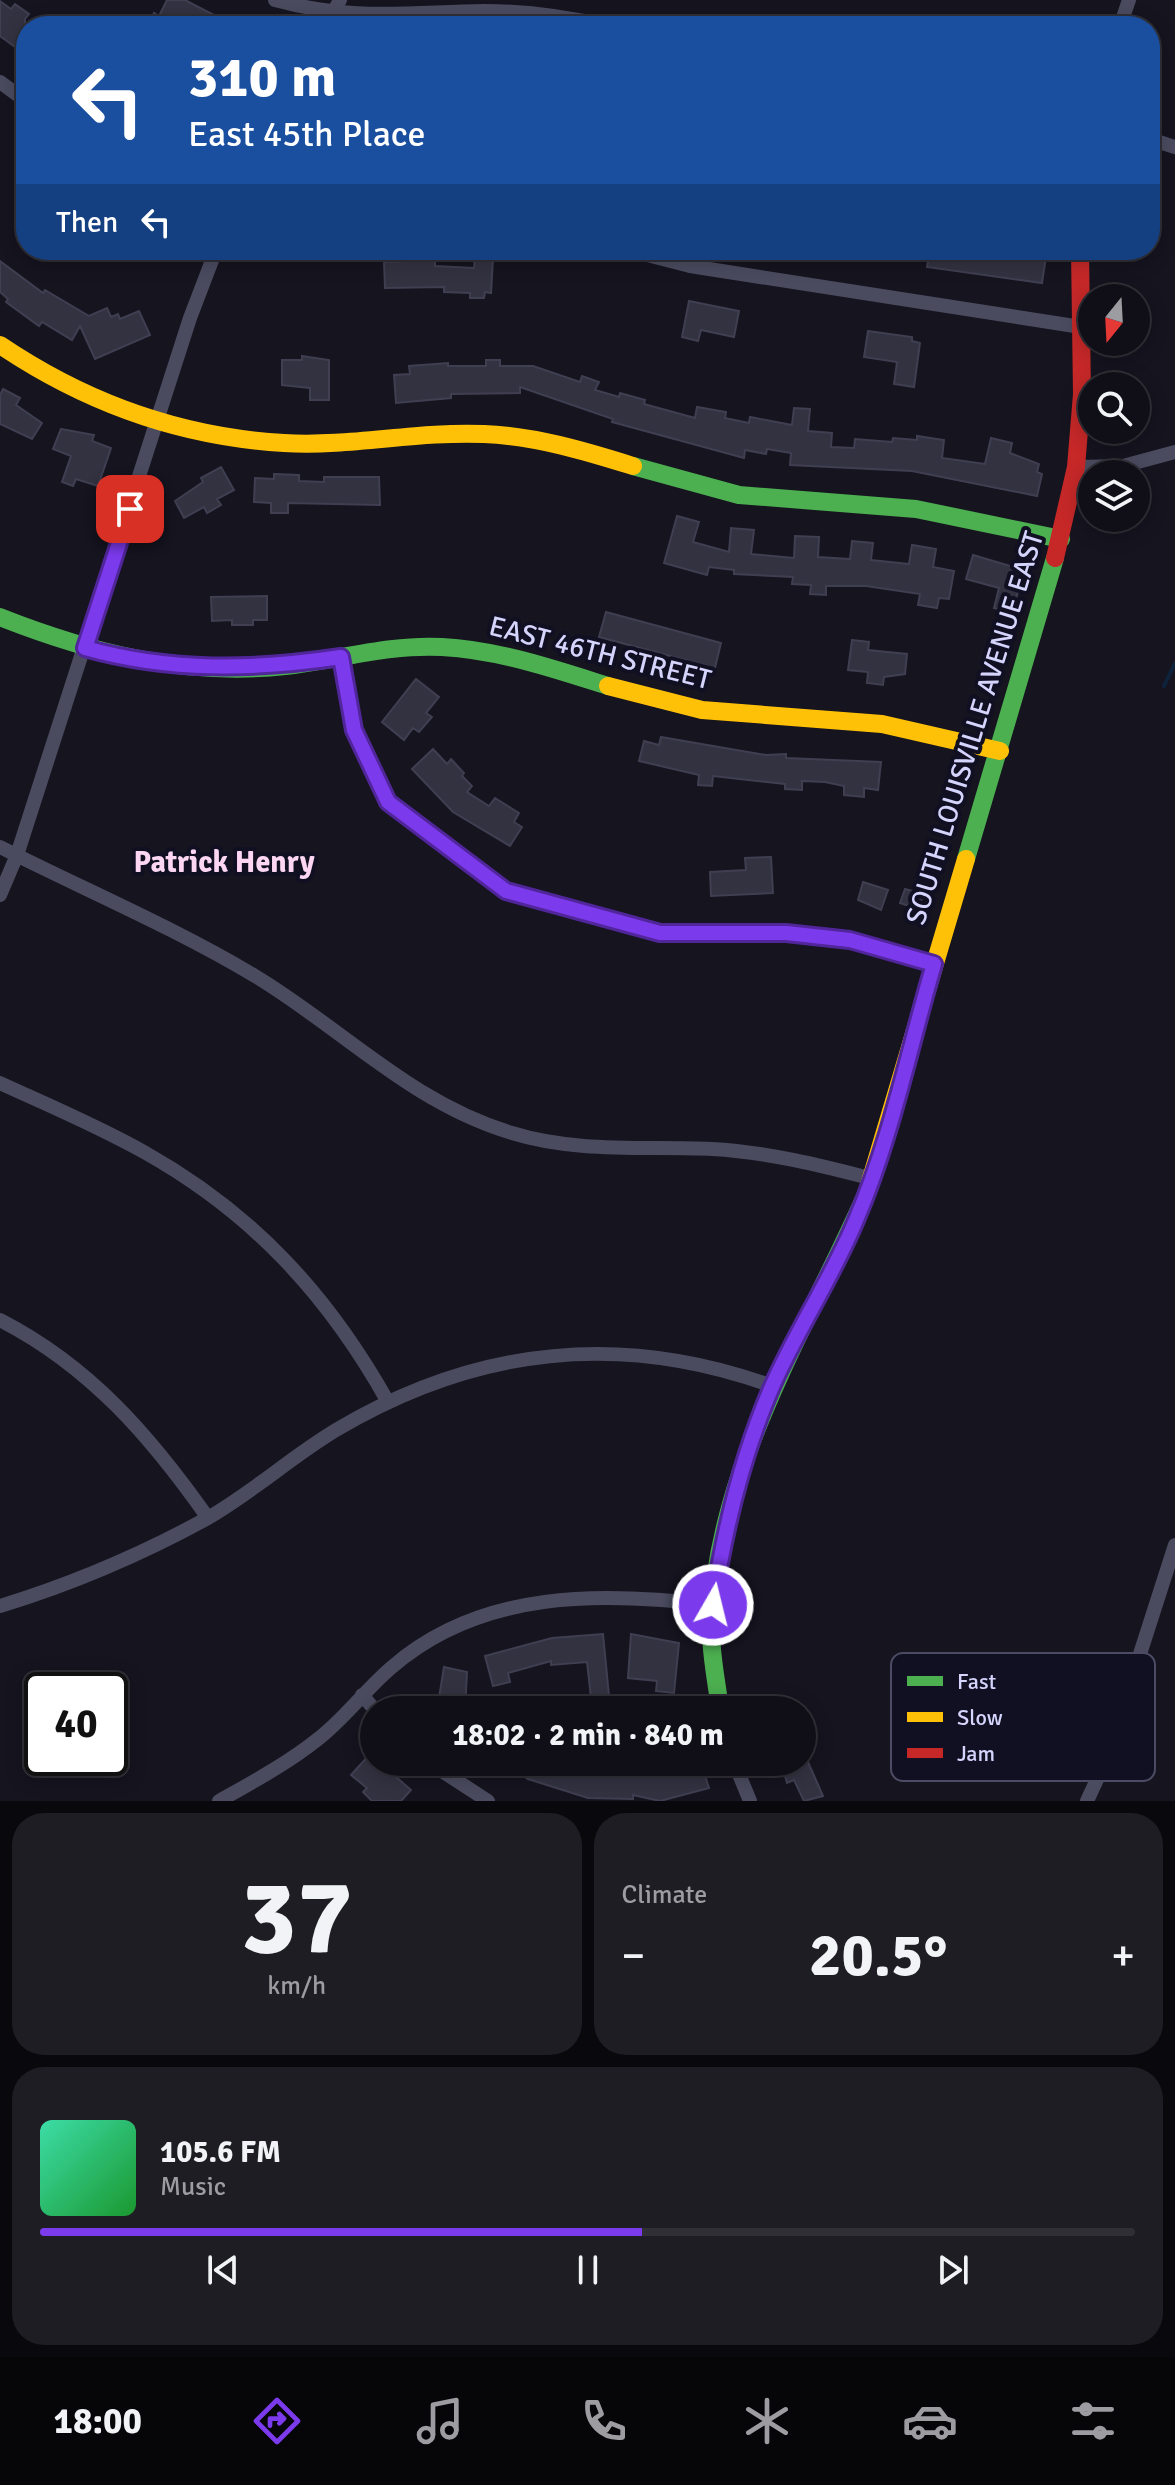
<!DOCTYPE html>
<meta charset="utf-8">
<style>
body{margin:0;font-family:Signika,sans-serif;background:#1e1d24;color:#f1f3f6;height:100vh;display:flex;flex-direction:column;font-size:30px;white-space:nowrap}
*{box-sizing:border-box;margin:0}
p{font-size:26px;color:#9c9ca1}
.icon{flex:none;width:44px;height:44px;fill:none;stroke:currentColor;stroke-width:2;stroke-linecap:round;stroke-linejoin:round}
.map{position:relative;height:1801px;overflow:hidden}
.details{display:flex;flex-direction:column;gap:12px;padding:12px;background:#09080d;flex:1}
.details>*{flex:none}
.hud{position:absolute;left:16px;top:16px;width:1144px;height:244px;border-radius:32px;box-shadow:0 4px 20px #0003,0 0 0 2px #302f36;background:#1a4fa0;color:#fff;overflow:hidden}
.needle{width:52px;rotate:198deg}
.controls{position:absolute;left:1078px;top:284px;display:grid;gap:16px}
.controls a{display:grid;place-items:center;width:72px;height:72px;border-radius:50%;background:#100f17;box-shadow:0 4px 20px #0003,0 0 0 2px #302f36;font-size:40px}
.speed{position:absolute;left:24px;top:1672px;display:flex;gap:16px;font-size:40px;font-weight:700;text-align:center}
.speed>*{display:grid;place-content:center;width:104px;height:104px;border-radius:50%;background:#100f17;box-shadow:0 4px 20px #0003,0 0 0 2px #302f36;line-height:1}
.speed .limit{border:4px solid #111;border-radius:12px;background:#fff;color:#111}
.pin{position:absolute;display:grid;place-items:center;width:68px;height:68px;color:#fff;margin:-34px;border-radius:16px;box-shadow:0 4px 12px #0006}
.me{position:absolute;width:88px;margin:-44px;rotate:8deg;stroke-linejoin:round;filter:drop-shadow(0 0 6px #0008)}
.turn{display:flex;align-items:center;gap:28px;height:168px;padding:0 40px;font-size:36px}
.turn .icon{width:104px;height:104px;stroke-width:2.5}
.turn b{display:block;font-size:56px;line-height:68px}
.then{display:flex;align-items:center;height:76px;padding:0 40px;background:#0003;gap:16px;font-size:30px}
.big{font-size:60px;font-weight:700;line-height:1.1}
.details .card{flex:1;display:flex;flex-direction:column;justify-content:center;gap:12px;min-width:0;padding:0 28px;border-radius:32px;background:#1e1d24}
.details .dial{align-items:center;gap:0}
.dial b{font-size:104px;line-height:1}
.song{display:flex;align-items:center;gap:24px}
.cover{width:96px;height:96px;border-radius:12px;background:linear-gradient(135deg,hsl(160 70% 55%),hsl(130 70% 35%))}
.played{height:8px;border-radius:4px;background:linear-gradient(90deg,#7c3aed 55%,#302f36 55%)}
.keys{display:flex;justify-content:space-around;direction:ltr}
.heat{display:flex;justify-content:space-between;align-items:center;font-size:44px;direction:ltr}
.details .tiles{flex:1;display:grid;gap:12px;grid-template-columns:1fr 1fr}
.card:last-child{grid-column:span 2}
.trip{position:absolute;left:360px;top:1696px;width:456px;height:80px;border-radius:40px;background:#100f17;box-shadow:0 4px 20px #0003,0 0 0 2px #302f36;font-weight:700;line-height:80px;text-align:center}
.tab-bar{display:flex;height:128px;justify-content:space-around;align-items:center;background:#060609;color:#9c9ca1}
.tab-bar .icon{width:56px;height:56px}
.tab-bar .current{color:#7c3aed}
.tab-bar b{font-size:36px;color:#f1f3f6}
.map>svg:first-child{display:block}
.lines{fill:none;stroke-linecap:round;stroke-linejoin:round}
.stream{stroke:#0e233b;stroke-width:4}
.building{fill:#333241;stroke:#403f52;stroke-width:2}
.street{stroke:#4a4b5f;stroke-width:14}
.fast{stroke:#4caf50;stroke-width:18}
.slow{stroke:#ffc107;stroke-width:18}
.jam{stroke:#c62828;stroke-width:18}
.route-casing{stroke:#51269a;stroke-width:20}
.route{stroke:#7c3aed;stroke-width:14}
.labels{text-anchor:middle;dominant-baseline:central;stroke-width:8;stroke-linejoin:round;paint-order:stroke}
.street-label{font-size:28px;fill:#d4d4fc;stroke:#111023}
.neighbourhood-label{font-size:30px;font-weight:bold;fill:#fcd6f3;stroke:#111023}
.key{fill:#111023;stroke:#4c4b64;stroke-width:2}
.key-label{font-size:22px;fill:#d4d4fc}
</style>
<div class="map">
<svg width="1175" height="1801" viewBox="0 0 1175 1801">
<rect width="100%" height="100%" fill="#15141f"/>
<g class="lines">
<!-- stream -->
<path class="stream" d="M1164,686L1175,663"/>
</g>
<!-- building -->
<path class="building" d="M167,0H185L235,26H148L154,13L159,16Z
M0,1L11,9L15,4L29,14L25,19L26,55L0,36Z
M930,250H982L1029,257L1030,250H1047L1042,283L927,267Z
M475,257L493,258L491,293L485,292L484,298H470V293L444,292V287L385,288L384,262L435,260V266L474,268Z
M0,261L43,293L45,290L89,316L107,308L111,317L118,314L120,319L139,311L150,335L95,359L80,326L72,340L42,322L39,326L6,302L8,299L0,292Z
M689,301L739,311L734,337L701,330L698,341L682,337Z
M868,331L912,337V341L920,343L914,387L894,384L897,362L864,357Z
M302,356L329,360V400H310V388L282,385V360H302Z
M486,360H500V366H533L580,382L582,376L599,382L595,390L619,397L620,393L645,400L644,404L695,418L697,407L726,412L725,418L749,423L750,417L792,425L794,408L810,409L808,431L832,433L831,447L854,448L855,439L892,442L893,438L917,440V436L944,440L942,458L985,464L991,438L1012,443L1010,453L1039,464L1037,472L1042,474L1037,496L912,471L790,465L791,453L767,449L766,454L745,450L744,458L612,422L613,419L520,387V393L451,394V398L396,403L394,375L410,374L409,366L448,363V366H486Z
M3,389L20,398L16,405L42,423L32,439L0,424V395Z
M61,429L94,435L92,441L111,448L98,486L76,479L73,486L62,482L71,456L53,449Z
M221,467L234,490L217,499L221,505L207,513L204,507L184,518L175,501L203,482L201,478Z
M274,474L299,475V481L324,482V477H379L380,505L288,503V513H271V503L254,502L255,478L274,479Z
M677,516L699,522L693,542L729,552L731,528L754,530L751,554L794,558L795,536L819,537L818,557L850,559L852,541L873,543L871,560L909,564L912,545L936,549L933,567L954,571L949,599L939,598L937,608L918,605L920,594L866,586H826V595L810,594L811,585L792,584L793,577L734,574V570L709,567L707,575L664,563Z
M973,555L1024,570L1012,613L994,608L999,588L966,579Z
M267,596V620H253V625H232V620L212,621L211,597Z
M606,612L721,643L715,668L599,637Z
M852,640L869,642L868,650L907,654L905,674L884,677L883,685L867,683L868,672L848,670Z
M416,679L439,697L426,713L432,717L419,732L413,728L404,740L382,722Z
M661,737L766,755L786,754V758L881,762L878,790L864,788V797L844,795V786L825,782L802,781V790L785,789V784L713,776L712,786L698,785L699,775L639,761L644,741L659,745Z
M433,749L447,764L451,759L464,773L462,776L472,786L467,792L489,806L495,798L519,813L514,822L522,827L510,846L453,812L412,769Z
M771,857L773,893L711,896L710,872L746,870L745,858Z
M863,882L888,890L881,910L858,900Z
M905,889L923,894L919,909L900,903Z
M603,1634L610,1706L592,1707L587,1662L551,1665V1661L508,1673L510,1682L493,1686L485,1656L552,1638Z
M631,1634L679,1643L674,1693L656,1691L657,1681L628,1678Z
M444,1667L467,1672L465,1710H437Z
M370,1754L374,1762H379L411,1790L401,1801H372L363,1792L367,1788L351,1775Z
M503,1762H565L564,1765L612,1768V1762H641V1774L667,1766L669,1772L701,1763L709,1788L660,1801L633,1795V1799L588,1798L528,1779Z
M781,1762H808L823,1796L804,1801L794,1780L787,1783Z"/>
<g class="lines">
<!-- street -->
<path class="street" d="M275,0C351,21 408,12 484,11C525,11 568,17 607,26
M326,26L340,0
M1120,26L1129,0
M0,82L26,101
M1150,139L1175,147
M628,250L690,266L1081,327
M1076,467L1123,466L1175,452
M341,657L354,730L388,802L506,891L660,933H786L850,940L934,964
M0,847C85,890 173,927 255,976C343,1029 411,1103 512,1133C576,1153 646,1146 712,1149C766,1152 820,1165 873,1179
M0,895L17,855L190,318L216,250
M0,1083C48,1105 98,1126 144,1152C253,1213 328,1295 388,1402
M0,1320C90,1366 151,1437 208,1518
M0,1606C72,1584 140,1555 206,1519C252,1493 291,1457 336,1430C476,1347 620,1331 772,1386
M362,1695L375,1710
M428,1762L488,1801
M734,1762L750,1801
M219,1801C253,1782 288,1763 318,1739C345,1718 366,1689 392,1667C482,1589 603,1592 713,1605
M1087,1801L1106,1760L1175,1545"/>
<!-- fast -->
<path class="fast" d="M633,466L739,495L916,509L1061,539
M0,617C91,653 186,677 285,666C338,660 389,644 442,647C499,650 554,669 608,686
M966,859L1055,558
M720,1710C717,1682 710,1653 711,1625C717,1466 805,1333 867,1192"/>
<!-- slow -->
<path class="slow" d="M0,345C86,403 180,437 284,443C351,447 417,431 484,434C535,436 585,451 633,466
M608,686L702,710L882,724L1000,751
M867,1192L966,859"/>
<!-- jam -->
<path class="jam" d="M1055,558L1076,467L1082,394L1080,250"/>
</g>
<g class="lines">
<defs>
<path id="route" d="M130,509L85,648C171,672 253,670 341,657L354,730L388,802L506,891L660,933H786L850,940L934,964C909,1049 891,1139 856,1220C832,1278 796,1331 771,1389C741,1459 724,1530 713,1605"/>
</defs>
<!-- route casing -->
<use href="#route" class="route-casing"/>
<!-- route -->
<use href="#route" class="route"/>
</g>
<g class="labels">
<!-- street labels -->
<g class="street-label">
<text transform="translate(600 653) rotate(14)">EAST 46TH STREET</text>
<text transform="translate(975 728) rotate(-73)">SOUTH LOUISVILLE AVENUE EAST</text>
</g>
<!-- neighbourhood labels -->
<g class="neighbourhood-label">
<text x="224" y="862">Patrick Henry</text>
</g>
</g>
<!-- legend -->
<rect x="891" y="1653" width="264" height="128" rx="12" class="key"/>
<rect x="907" y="1676" width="36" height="10" fill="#4caf50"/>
<rect x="907" y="1712" width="36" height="10" fill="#ffc107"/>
<rect x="907" y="1748" width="36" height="10" fill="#c62828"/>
<g class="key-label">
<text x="957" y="1689">Fast</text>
<text x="957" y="1725">Slow</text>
<text x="957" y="1761">Jam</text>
</g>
</svg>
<div class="controls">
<a><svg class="needle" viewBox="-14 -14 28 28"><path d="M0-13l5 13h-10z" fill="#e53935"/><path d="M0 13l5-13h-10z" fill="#9c9ca1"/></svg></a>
<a><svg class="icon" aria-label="search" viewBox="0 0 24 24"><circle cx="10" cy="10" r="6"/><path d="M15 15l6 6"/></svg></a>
<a><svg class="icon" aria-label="layers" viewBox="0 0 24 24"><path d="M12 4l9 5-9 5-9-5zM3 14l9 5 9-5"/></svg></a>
</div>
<div class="speed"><div class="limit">40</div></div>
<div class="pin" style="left:130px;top:509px;background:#d93025"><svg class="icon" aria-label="arrive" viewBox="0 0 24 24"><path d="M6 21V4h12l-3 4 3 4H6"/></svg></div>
<svg class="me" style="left:713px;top:1605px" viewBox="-20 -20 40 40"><circle r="17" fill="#7c3aed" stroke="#fff" stroke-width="3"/><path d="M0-11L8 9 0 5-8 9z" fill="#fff"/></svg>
<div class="trip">18:02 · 2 min · 840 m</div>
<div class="hud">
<div class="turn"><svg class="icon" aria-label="left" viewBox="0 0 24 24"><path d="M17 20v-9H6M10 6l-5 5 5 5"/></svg><div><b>310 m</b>East 45th Place</div></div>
<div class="then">Then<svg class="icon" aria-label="left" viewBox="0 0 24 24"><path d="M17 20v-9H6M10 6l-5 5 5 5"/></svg></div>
</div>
</div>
<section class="details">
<div class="tiles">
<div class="card dial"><b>37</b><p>km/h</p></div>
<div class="card"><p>Climate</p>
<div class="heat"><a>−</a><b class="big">20.5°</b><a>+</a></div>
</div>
<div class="card">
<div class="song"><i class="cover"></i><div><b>105.6 FM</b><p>Music</p></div></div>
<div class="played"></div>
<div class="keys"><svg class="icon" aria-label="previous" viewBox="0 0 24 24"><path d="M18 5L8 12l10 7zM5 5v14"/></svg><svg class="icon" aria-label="pause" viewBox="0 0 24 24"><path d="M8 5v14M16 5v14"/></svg><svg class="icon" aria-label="next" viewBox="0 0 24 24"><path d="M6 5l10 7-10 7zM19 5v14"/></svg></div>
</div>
</div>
</section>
<nav class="tab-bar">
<b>18:00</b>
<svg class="icon current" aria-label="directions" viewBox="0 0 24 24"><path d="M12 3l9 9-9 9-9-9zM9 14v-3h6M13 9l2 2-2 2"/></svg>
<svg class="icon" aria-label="music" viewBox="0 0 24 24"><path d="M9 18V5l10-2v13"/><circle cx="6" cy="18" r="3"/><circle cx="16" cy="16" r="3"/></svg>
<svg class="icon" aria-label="phone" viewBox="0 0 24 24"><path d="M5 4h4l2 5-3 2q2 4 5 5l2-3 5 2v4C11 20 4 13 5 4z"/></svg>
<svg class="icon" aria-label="climate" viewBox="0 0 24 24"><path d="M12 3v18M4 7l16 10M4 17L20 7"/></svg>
<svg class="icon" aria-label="car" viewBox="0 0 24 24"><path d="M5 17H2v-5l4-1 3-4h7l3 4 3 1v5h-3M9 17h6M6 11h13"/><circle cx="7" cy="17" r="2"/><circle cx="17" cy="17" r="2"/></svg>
<svg class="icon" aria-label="filters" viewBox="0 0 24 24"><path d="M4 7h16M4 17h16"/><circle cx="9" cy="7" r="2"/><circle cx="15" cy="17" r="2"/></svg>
</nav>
